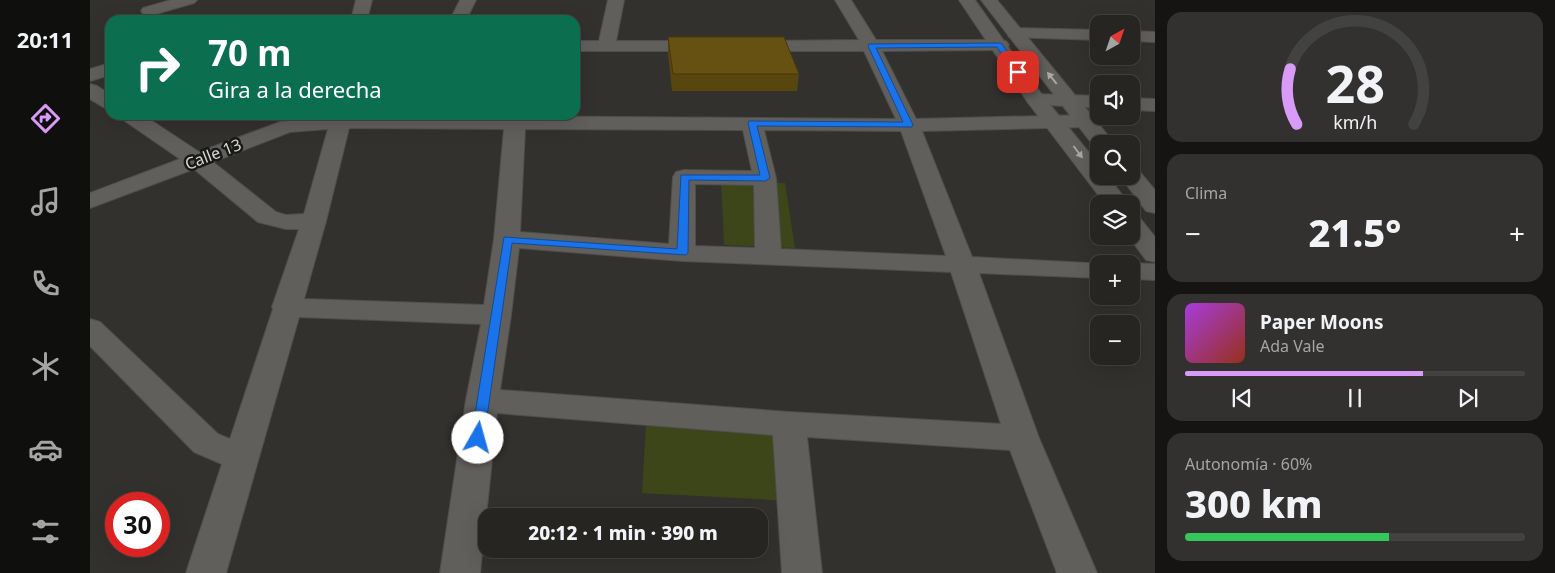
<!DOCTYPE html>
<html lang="es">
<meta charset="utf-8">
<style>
body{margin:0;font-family:"Noto Sans",sans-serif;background:#32312f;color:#f1f3f6;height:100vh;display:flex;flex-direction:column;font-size:19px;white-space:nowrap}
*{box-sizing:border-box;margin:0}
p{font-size:16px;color:#a4a5a5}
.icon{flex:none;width:28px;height:28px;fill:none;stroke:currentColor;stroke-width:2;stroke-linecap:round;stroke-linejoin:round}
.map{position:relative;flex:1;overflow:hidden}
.details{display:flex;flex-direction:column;gap:12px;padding:12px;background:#151413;width:400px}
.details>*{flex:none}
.guide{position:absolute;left:15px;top:15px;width:475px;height:105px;border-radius:15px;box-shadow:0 5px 20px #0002,0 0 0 1px #424240;background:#0b6e4f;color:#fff;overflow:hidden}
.needle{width:32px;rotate:40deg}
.buttons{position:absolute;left:1000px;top:15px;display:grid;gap:10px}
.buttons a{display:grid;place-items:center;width:50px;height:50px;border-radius:10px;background:#262522;box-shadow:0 5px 20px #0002,0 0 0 1px #424240;font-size:25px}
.speed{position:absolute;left:15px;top:492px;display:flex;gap:10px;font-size:25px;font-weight:700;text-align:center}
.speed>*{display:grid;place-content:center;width:65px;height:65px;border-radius:50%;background:#262522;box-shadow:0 5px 20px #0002,0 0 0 1px #424240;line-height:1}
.speed .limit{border:8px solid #d22;background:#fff;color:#111}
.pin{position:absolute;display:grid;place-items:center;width:42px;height:42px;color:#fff;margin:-21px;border-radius:10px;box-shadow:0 2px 8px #0006}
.me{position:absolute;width:55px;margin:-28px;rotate:7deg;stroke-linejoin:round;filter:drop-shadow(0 0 4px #0008)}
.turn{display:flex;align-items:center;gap:18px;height:105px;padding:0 20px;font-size:22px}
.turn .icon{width:65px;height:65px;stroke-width:2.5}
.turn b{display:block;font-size:35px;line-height:42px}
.big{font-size:38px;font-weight:800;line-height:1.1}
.details .widget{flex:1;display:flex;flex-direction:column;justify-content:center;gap:8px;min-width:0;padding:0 18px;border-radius:15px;background:#32312f}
.details .dial{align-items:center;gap:0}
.dial svg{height:130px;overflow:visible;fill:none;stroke:#424240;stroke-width:7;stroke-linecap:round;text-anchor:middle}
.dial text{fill:#f1f3f6;stroke:none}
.song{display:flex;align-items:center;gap:15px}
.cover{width:60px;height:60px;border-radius:8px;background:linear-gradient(135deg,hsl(280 70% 55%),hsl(10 70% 35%))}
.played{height:5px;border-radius:2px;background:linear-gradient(90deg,#d99af8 70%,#424240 70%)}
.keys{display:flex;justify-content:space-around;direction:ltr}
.heat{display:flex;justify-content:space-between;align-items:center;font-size:28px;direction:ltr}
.charge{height:8px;border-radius:4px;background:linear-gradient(90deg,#34c759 60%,#424240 0)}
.trip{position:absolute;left:388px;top:508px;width:290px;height:50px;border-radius:15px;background:#262522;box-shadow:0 5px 20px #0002,0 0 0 1px #424240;font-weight:800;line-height:50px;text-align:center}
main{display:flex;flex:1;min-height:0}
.tabs{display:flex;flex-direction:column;width:90px;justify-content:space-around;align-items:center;background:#0f0f0e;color:#a4a5a5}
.tabs .icon{width:35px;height:35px}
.tabs .active{color:#d99af8}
.tabs b{font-size:22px;color:#f1f3f6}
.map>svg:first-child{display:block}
.green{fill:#3c4618}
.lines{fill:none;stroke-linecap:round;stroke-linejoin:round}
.minor-casing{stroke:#4f4e4c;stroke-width:2}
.tertiary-casing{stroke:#4f4e4c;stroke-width:2}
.minor{fill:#605f5c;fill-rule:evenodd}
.tertiary{fill:#605f5c;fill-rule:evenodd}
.wall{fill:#58460f}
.building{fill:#665112;stroke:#47390d}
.oneway{fill:#a8a8a5}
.route{fill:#1a73e8;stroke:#114b97}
.labels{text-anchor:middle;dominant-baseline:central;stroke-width:5;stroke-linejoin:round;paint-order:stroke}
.street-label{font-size:16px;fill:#d8d8d6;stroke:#191918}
</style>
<main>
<nav class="tabs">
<b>20:11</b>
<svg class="icon active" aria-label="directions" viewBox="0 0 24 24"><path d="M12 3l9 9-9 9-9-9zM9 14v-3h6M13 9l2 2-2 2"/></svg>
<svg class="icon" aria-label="music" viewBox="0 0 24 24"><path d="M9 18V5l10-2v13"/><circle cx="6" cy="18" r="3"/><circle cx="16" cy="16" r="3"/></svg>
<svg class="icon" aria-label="phone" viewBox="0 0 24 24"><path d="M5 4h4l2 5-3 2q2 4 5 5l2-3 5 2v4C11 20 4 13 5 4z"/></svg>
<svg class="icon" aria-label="climate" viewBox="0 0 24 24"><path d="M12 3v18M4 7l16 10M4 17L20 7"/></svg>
<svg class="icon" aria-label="car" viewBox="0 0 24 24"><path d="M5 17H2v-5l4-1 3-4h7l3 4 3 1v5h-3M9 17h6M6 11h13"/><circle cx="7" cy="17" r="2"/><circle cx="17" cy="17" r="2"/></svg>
<svg class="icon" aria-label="filters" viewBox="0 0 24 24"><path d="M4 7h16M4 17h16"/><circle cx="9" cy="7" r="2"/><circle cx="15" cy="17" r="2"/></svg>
</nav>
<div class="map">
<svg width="1065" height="573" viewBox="0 0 1065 573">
<rect width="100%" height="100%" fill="#32312e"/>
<!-- green -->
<path class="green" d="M631,180L695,183L705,248L634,245Z
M556,425L712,433L721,502L552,493Z"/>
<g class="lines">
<defs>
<path id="minor" d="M81,0H107L104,3L59,16L53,14L51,11L53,8Z
M266,0H282L277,20H261Z
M370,0H386L376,20H360Z
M518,0H534L526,41H616L622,42L625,46L622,50L616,51H485V41H509Z
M745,0H761L786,40H910L916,41L919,45L916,49L910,50L792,51L826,119L996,115L1003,117L1006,121L1003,125L996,127L832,131L882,257L1016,264H1009V278L889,273L949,438L1007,573H967L920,450L717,437L732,573H692L683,435L407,413L390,573H350L376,400L391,324L209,317L136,573H96L132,464L104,452L0,346V319L10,322L128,434L140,439L183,309L182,307L209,229H196L168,222L104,169L0,208V193L90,159L32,119L29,115H53L109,152L190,122L239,117V115L806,119L774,51H659L653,50L650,46L653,42L659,41L769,40ZM259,128L414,129L404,239L394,305L214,299L236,221ZM238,129L214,214L196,215L186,212L123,162L200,132ZM435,129L653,130L662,171L594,170L586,172L583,177L579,244L430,232ZM674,130L811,131L856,256L691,249L686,178ZM605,184L664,185L665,248L605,246ZM429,248L592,261L861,272L911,424L699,412L410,390L421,315Z
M925,28L1009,30V40L919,37L917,33L919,29Z
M1041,31L1065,32V42L1041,41Z
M20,63V75L0,81V69Z
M0,84L7,86L20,94V109L13,107L0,99Z
M946,94L1009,96V108L939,104L936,100L939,96Z
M1041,98L1065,99V111L1041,110Z
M1041,263L1065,264V280L1041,279V264H1038Z"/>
<path id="tertiary" d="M869,0H885L953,96L1009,165V176H1018L1039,204H1015L939,104Z
M891,0H907L1025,144H1009V149H1006Z
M1041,169L1049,171L1065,190V213L1056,211L1030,176H1041Z
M1041,216L1050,218L1065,237V262L1056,260L1038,236H1041Z"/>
</defs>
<!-- minor casing -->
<use href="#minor" class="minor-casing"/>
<!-- tertiary casing -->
<use href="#tertiary" class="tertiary-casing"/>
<!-- minor -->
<use href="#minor" class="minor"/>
<!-- tertiary -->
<use href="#tertiary" class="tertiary"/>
</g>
<!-- wall -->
<path class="wall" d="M578,37L709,74L707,91H582L578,53Z"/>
<!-- building -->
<path class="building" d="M578,37H694L709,74H583Z"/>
<!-- one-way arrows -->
<defs><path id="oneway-solid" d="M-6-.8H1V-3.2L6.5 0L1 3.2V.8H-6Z" transform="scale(1.25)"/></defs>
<g class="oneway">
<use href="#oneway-solid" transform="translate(962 78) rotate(-129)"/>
<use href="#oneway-solid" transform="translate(988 152) rotate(53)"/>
</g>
<!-- route -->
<path class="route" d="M910,43L912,44L931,72L930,74H925L907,47L786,48L823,125L822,127L667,126L680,178L675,181L599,180L598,253L596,255L422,243L394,438L392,442L388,444L383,442L381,438L414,237L587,249L591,175H670L658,123L659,121L813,122L778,46L779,44Z"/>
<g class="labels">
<!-- street labels -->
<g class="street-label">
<text transform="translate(123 154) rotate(-21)">Calle 13</text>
</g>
</g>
</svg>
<div class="buttons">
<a><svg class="needle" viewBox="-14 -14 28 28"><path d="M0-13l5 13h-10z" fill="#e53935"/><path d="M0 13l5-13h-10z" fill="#a4a5a5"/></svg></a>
<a><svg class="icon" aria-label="sound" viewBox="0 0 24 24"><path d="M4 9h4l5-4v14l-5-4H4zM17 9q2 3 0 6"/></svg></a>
<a><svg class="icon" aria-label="search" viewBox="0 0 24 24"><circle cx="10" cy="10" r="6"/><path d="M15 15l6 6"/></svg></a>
<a><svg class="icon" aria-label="layers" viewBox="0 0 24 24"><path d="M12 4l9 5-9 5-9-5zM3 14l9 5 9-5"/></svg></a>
<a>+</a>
<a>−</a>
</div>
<div class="speed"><div class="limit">30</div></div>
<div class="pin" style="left:928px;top:72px;background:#d93025"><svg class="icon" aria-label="arrive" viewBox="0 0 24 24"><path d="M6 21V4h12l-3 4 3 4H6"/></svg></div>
<svg class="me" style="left:388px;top:438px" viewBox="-20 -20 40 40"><circle r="19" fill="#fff"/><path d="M0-13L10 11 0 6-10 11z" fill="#1a73e8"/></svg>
<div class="trip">20:12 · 1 min · 390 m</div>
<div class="guide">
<div class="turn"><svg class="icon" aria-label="right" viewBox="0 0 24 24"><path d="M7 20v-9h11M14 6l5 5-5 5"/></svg><div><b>70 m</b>Gira a la derecha</div></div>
</div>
</div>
<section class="details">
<div class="widget dial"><svg viewBox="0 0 100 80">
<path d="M14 69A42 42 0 1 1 86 69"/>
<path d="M14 69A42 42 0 0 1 10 35" stroke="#d99af8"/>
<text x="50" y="56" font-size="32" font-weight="700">28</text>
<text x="50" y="72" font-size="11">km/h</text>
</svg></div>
<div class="widget"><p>Clima</p>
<div class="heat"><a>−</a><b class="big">21.5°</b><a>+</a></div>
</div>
<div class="widget">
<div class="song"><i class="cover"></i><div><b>Paper Moons</b><p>Ada Vale</p></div></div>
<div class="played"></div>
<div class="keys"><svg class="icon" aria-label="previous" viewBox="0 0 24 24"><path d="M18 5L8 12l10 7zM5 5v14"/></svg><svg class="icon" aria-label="pause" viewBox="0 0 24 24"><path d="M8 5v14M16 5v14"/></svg><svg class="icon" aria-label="next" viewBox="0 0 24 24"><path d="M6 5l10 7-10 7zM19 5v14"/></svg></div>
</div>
<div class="widget"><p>Autonomía · 60%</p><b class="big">300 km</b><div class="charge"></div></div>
</section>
</main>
